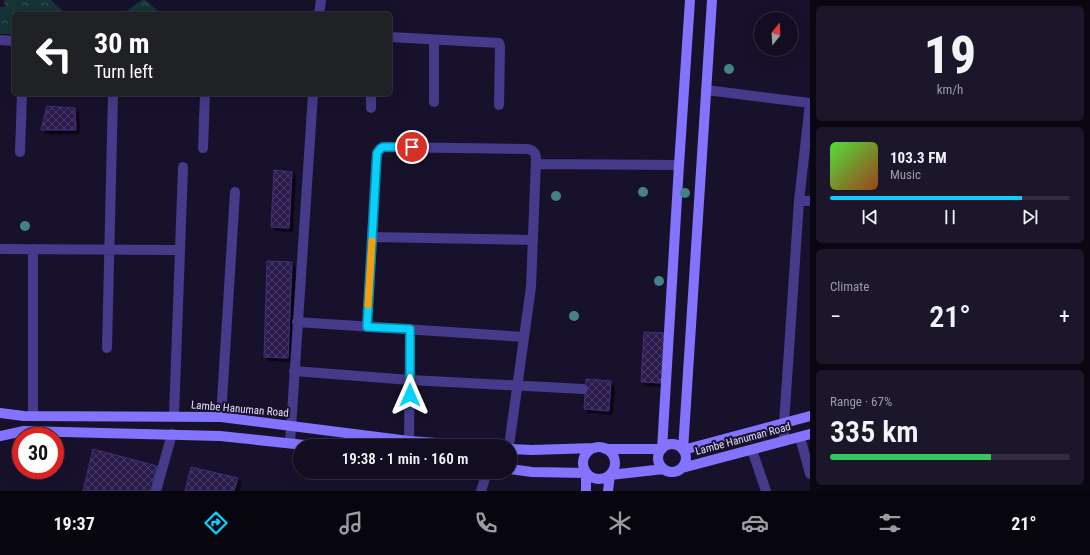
<!DOCTYPE html>
<meta charset="utf-8">
<style>
body{margin:0;font-family:"Roboto Condensed",sans-serif;background:#1b162a;color:#f1f3f6;height:100vh;display:flex;flex-direction:column;font-size:15px;white-space:nowrap}
*{box-sizing:border-box;margin:0}
p{font-size:13px;color:#9c9ca5}
.icon{flex:none;width:22px;height:22px;fill:none;stroke:currentColor;stroke-width:2;stroke-linecap:round;stroke-linejoin:round}
.map{position:relative;flex:1;overflow:hidden}
.side{display:flex;flex-direction:column;gap:6px;padding:6px;background:#0a0712;width:280px}
.side>*{flex:none}
.top-card{position:absolute;left:12px;top:12px;width:380px;height:84px;border-radius:6px;box-shadow:0 4px 16px #0002,0 0 0 1px #312d3f;background:#202124;color:#fff;overflow:hidden}
.needle{width:26px;rotate:18deg}
.controls{position:absolute;left:754px;top:12px;display:grid;gap:8px}
.controls a{display:grid;place-items:center;width:44px;height:44px;border-radius:50%;background:#120d21;box-shadow:0 4px 16px #0002,0 0 0 1px #312d3f;font-size:20px}
.speed{position:absolute;left:12px;top:427px;display:flex;gap:8px;font-size:20px;font-weight:700;text-align:center}
.speed>*{display:grid;place-content:center;width:52px;height:52px;border-radius:50%;background:#120d21;box-shadow:0 4px 16px #0002,0 0 0 1px #312d3f;line-height:1}
.speed .limit{border:6px solid #d22;background:#fff;color:#111}
.pin{position:absolute;display:grid;place-items:center;width:34px;height:34px;color:#fff;margin:-17px;border:2px solid #fff;border-radius:50%;box-shadow:0 1px 4px #0007}
.me{position:absolute;width:44px;margin:-22px;rotate:0deg;stroke-linejoin:round;filter:drop-shadow(0 0 3px #0008)}
.turn{display:flex;align-items:center;gap:14px;height:84px;padding:0 16px;font-size:18px}
.turn .icon{width:52px;height:52px;stroke-width:2.5}
.turn b{display:block;font-size:28px;line-height:34px}
.big{font-size:30px;font-weight:600;line-height:1.1}
.side .card{flex:1;display:flex;flex-direction:column;justify-content:center;gap:6px;min-width:0;padding:0 14px;border-radius:6px;background:#1b162a}
.side .dial{align-items:center;gap:0}
.dial b{font-size:52px;line-height:1}
.song{display:flex;align-items:center;gap:12px}
.cover{width:48px;height:48px;border-radius:6px;background:linear-gradient(135deg,hsl(110 70% 55%),hsl(20 70% 35%))}
.played{height:4px;border-radius:2px;background:linear-gradient(90deg,#08d0ff 80%,#312d3f 80%)}
.keys{display:flex;justify-content:space-around;direction:ltr}
.heat{display:flex;justify-content:space-between;align-items:center;font-size:22px;direction:ltr}
.charge{height:6px;border-radius:3px;background:linear-gradient(90deg,#34c759 67%,#312d3f 0)}
.trip{position:absolute;left:293px;top:439px;width:224px;height:40px;border-radius:20px;background:#120d21;box-shadow:0 4px 16px #0002,0 0 0 1px #312d3f;font-weight:600;line-height:40px;text-align:center}
.tab-bar{display:flex;height:64px;justify-content:space-around;align-items:center;background:#07050d;color:#9c9ca5}
.tab-bar .icon{width:28px;height:28px}
.tab-bar .active{color:#08d0ff}
.tab-bar b{font-size:18px;color:#f1f3f6}
main{display:flex;flex:1;min-height:0}
.map>svg:first-child{display:block}
.forest{fill:url(#forest-crowns)}
.building{fill:url(#building-cross-hatch);stroke:#442e79;filter:url(#shadow)}
.lines{fill:none;stroke-linecap:round;stroke-linejoin:round}
.street{stroke:#463b8b;stroke-width:10}
.secondary{stroke:#8373ff;stroke-width:10}
.tree{fill:#428485}
.route-casing{stroke:#0587a6;stroke-width:10}
.route{stroke:#08d0ff;stroke-width:7}
.slow{stroke:#f59e0b;stroke-width:7}
.labels{text-anchor:middle;dominant-baseline:central;stroke-width:4;stroke-linejoin:round;paint-order:stroke}
.street-label{font-size:11px;fill:#e3dcff;stroke:#18112c}
</style>
<main>
<div class="map">
<svg width="810" height="491" viewBox="0 0 810 491">
<defs>
<pattern id="forest-crowns" width="20" height="18" patternUnits="userSpaceOnUse"><rect width="20" height="18" fill="#143436"/><path d="M2 6a3 3 0 1 1 6 0M12 15a3 3 0 1 1 6 0" fill="none" stroke="#365154"/></pattern>
<pattern id="building-cross-hatch" width="8" height="8" patternUnits="userSpaceOnUse"><rect width="8" height="8" fill="#2b1d4d"/><path d="M0 0l8 8M0 8l8-8" fill="none" stroke="#4a3d68"/></pattern>
<filter id="shadow"><feDropShadow dx="3.5" dy="3.5" stdDeviation="0" flood-color="#0009"/></filter>
</defs>
<rect width="100%" height="100%" fill="#18112c"/>
<!-- forest -->
<path class="forest" d="M4,0H51L66,14H14V34H0V7H5Z
M142,0H145L162,14H122Z"/>
<!-- building -->
<path class="building" d="M47,106L75,108L76,130H41Z
M274,170L292,172L289,228L271,227Z
M267,261L292,262L288,358L264,357Z
M644,332L667,333L663,383L641,382Z
M586,379L611,381L609,411L584,409Z
M93,449L157,466L151,491H83Z
M191,467L238,478L234,491H185Z"/>
<g class="lines">
<!-- street -->
<path class="street" d="M319,14L321,0
M390,37L499,43L500,46L499,105
M0,40L14,41
M434,40V102
M706,90L810,103
M371,108V94
M203,148L205,94
M20,152L22,94
M536,164L679,165
M799,201H810
M372,237L533,240
M0,249L180,250
M33,249V416
M297,322L524,337
M367,327L376,165C377,157 376,151 383,147L528,149C535,151 536,154 536,160L531,287L509,446
M107,348L113,94
M294,371L410,380L583,389
M174,416L183,167
M221,417L235,192
M800,437L810,474
M409,441L410,329
M784,441V424L799,201L810,103
M290,443L313,94
M752,450L766,491
M156,491L172,434
M481,491L487,472"/>
<!-- secondary -->
<path class="secondary" d="M712,0L683,450L810,416
M0,413L24,416L221,417L409,441L478,446
M0,436L24,431L220,436L314,446
M658 458a14 14 0 1 1 28 0a14 14 0 1 1-28 0Z
M583 463a16 16 0 1 1 32 0a16 16 0 1 1-32 0Z
M510,449L532,450L594,448
M605,449H662L679,165L690,0
M682,468L810,434
M510,469L532,472L586,473V491
M608,491L610,475L664,469"/>
</g>
<!-- trees -->
<g class="tree">
<circle cx="729" cy="69" r="5"/>
<circle cx="643" cy="192" r="5"/>
<circle cx="685" cy="193" r="5"/>
<circle cx="556" cy="196" r="5"/>
<circle cx="25" cy="226" r="5"/>
<circle cx="659" cy="281" r="5"/>
<circle cx="574" cy="316" r="5"/>
</g>
<g class="lines">
<defs>
<path id="route" d="M410,395V329L367,327L377,153L380,149L383,147H412"/>
</defs>
<!-- route casing -->
<use href="#route" class="route-casing"/>
<!-- route -->
<use href="#route" class="route"/>
<!-- slow -->
<path class="slow" d="M368,305L372,241"/>
</g>
<g class="labels">
<!-- street labels -->
<g class="street-label">
<text transform="translate(240 409) rotate(5)">Lambe Hanuman Road</text>
<text transform="translate(743 439) rotate(-15)">Lambe Hanuman Road</text>
</g>
</g>
</svg>
<div class="controls">
<a><svg class="needle" viewBox="-14 -14 28 28"><path d="M0-13l5 13h-10z" fill="#e53935"/><path d="M0 13l5-13h-10z" fill="#9c9ca5"/></svg></a>
</div>
<div class="speed"><div class="limit">30</div></div>
<div class="pin" style="left:412px;top:147px;background:#d93025"><svg class="icon" aria-label="arrive" viewBox="0 0 24 24"><path d="M6 21V4h12l-3 4 3 4H6"/></svg></div>
<svg class="me" style="left:410px;top:395px" viewBox="-20 -20 40 40"><path d="M0-17L14 15 0 8-14 15z" fill="#08d0ff" stroke="#fff" stroke-width="4"/></svg>
<div class="trip">19:38 · 1 min · 160 m</div>
<div class="top-card">
<div class="turn"><svg class="icon" aria-label="left" viewBox="0 0 24 24"><path d="M17 20v-9H6M10 6l-5 5 5 5"/></svg><div><b>30 m</b>Turn left</div></div>
</div>
</div>
<section class="side">
<div class="card dial"><b>19</b><p>km/h</p></div>
<div class="card">
<div class="song"><i class="cover"></i><div><b>103.3 FM</b><p>Music</p></div></div>
<div class="played"></div>
<div class="keys"><svg class="icon" aria-label="previous" viewBox="0 0 24 24"><path d="M18 5L8 12l10 7zM5 5v14"/></svg><svg class="icon" aria-label="pause" viewBox="0 0 24 24"><path d="M8 5v14M16 5v14"/></svg><svg class="icon" aria-label="next" viewBox="0 0 24 24"><path d="M6 5l10 7-10 7zM19 5v14"/></svg></div>
</div>
<div class="card"><p>Climate</p>
<div class="heat"><a>−</a><b class="big">21°</b><a>+</a></div>
</div>
<div class="card"><p>Range · 67%</p><b class="big">335 km</b><div class="charge"></div></div>
</section>
</main>
<nav class="tab-bar">
<b>19:37</b>
<svg class="icon active" aria-label="directions" viewBox="0 0 24 24"><path d="M12 3l9 9-9 9-9-9zM9 14v-3h6M13 9l2 2-2 2"/></svg>
<svg class="icon" aria-label="music" viewBox="0 0 24 24"><path d="M9 18V5l10-2v13"/><circle cx="6" cy="18" r="3"/><circle cx="16" cy="16" r="3"/></svg>
<svg class="icon" aria-label="phone" viewBox="0 0 24 24"><path d="M5 4h4l2 5-3 2q2 4 5 5l2-3 5 2v4C11 20 4 13 5 4z"/></svg>
<svg class="icon" aria-label="climate" viewBox="0 0 24 24"><path d="M12 3v18M4 7l16 10M4 17L20 7"/></svg>
<svg class="icon" aria-label="car" viewBox="0 0 24 24"><path d="M5 17H2v-5l4-1 3-4h7l3 4 3 1v5h-3M9 17h6M6 11h13"/><circle cx="7" cy="17" r="2"/><circle cx="17" cy="17" r="2"/></svg>
<svg class="icon" aria-label="filters" viewBox="0 0 24 24"><path d="M4 7h16M4 17h16"/><circle cx="9" cy="7" r="2"/><circle cx="15" cy="17" r="2"/></svg>
<b>21°</b>
</nav>
